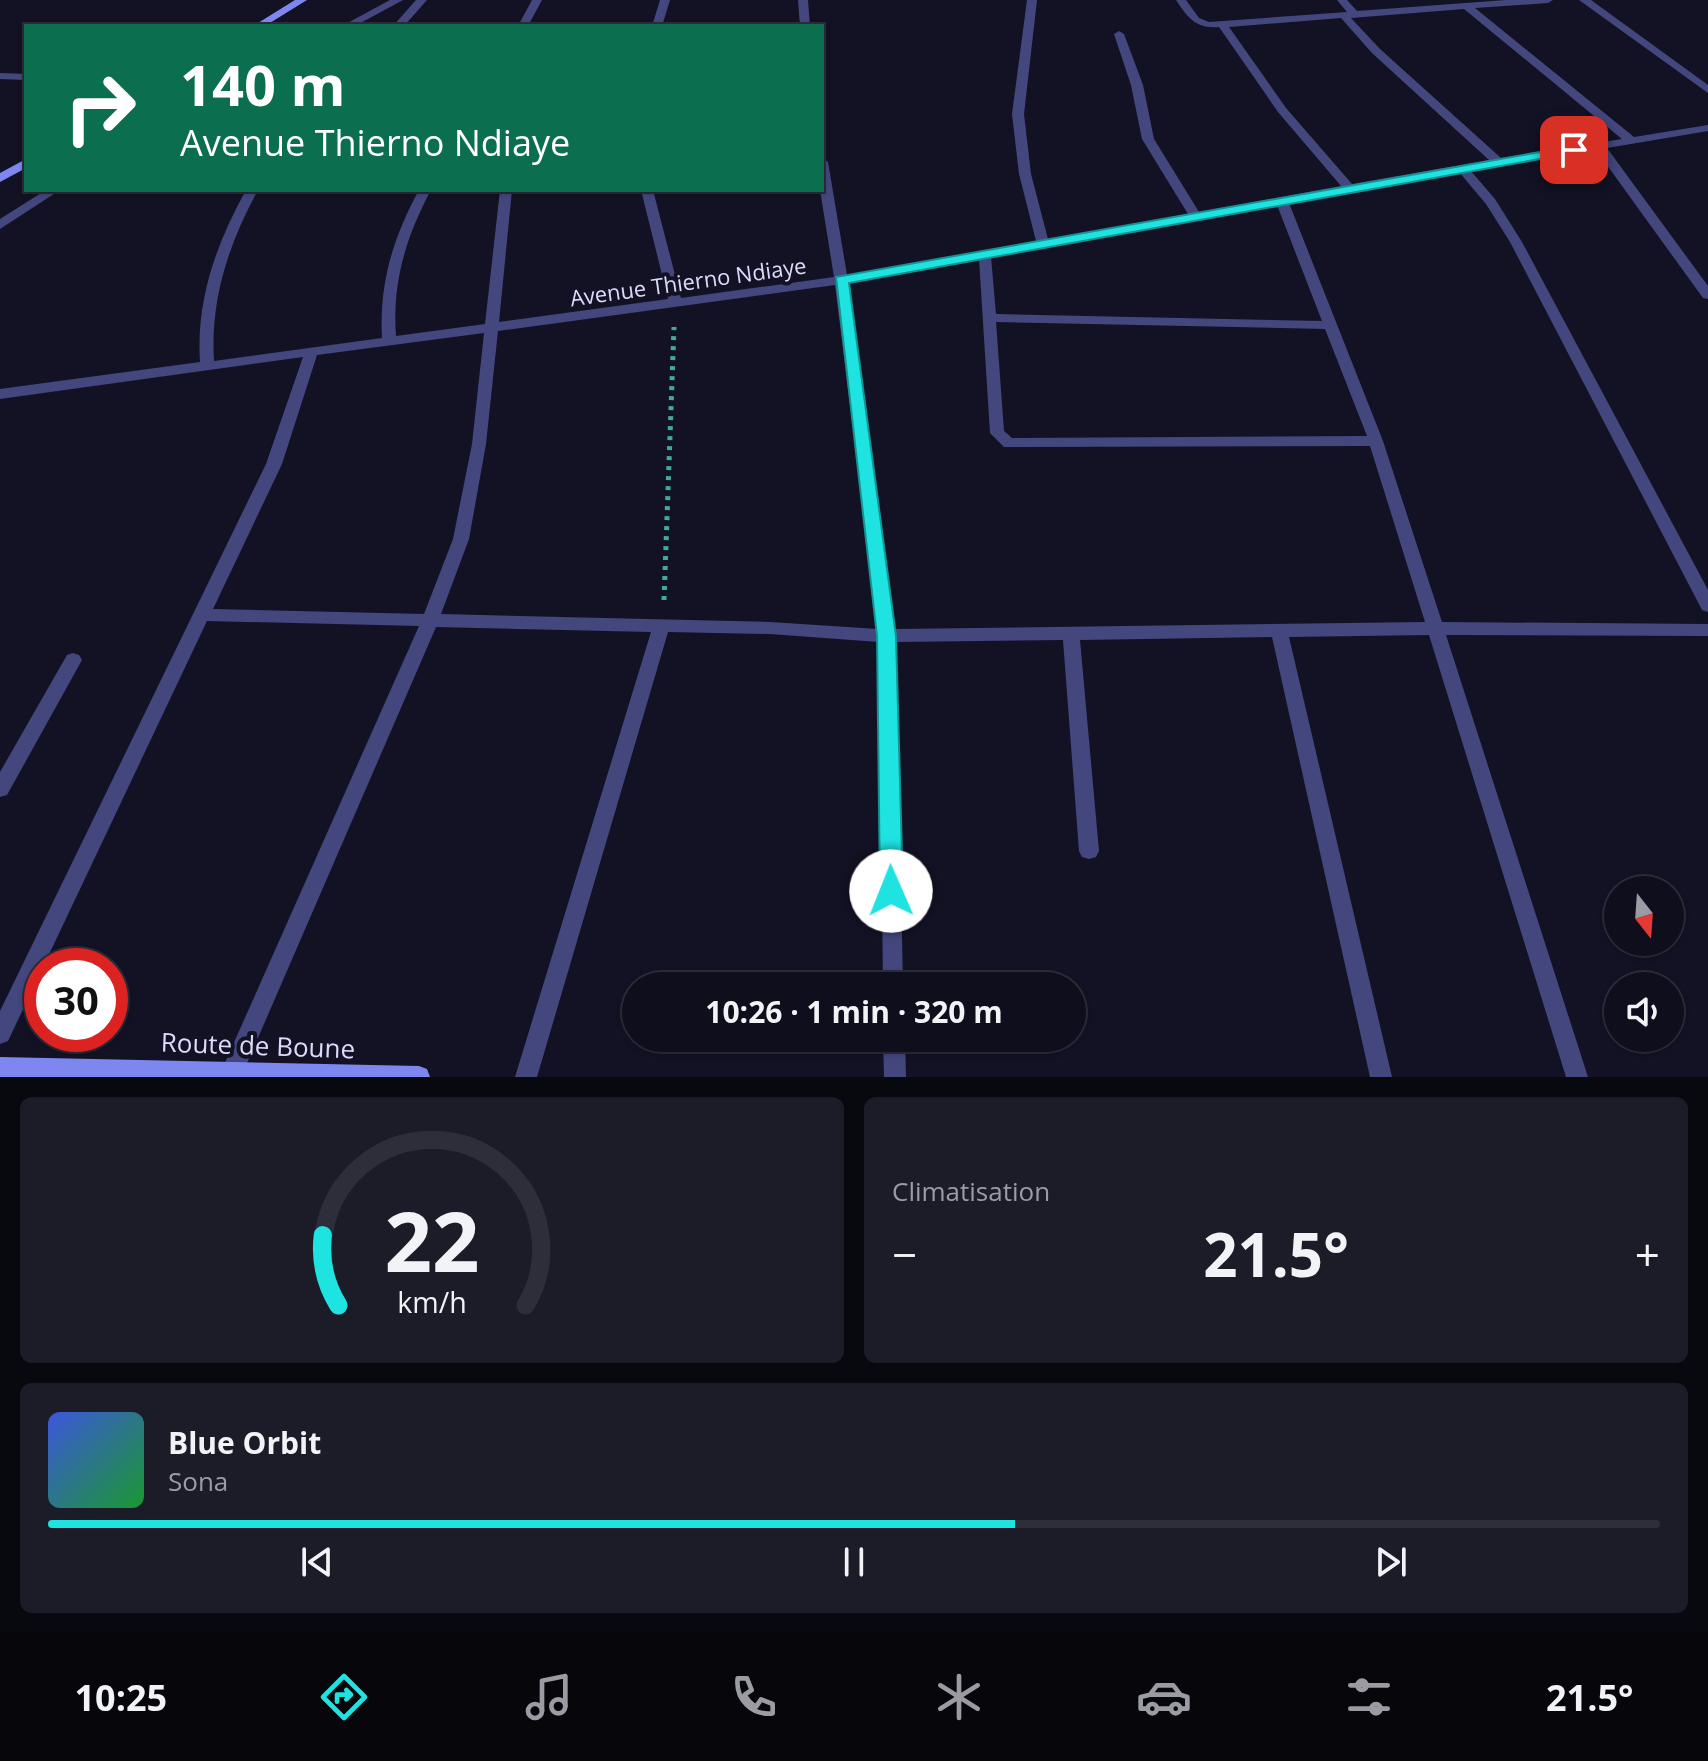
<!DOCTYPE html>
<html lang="fr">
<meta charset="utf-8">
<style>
body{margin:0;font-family:"Open Sans",sans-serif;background:#1c1c29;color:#f1f3f6;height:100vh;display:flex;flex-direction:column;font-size:30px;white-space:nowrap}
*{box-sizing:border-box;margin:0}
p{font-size:26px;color:#9b9ca3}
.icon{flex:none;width:44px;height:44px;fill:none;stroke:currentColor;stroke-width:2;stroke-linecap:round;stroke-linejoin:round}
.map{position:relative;height:1077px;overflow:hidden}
.side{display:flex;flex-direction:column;gap:20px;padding:20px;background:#08080f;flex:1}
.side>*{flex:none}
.top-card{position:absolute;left:24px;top:24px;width:800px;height:168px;border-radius:0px;box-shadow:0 2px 6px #0004,0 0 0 2px #2e2e3b;background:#0b6e4f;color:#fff;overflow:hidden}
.needle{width:52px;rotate:163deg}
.controls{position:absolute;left:1604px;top:876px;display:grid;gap:16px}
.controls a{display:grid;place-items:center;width:80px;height:80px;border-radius:50%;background:#0e0e1c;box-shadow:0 2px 6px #0004,0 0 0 2px #2e2e3b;font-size:40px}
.speed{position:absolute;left:24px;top:948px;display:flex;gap:16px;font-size:40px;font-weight:700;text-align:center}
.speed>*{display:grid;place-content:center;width:104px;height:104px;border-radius:50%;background:#0e0e1c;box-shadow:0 2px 6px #0004,0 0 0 2px #2e2e3b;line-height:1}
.speed .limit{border:12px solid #d22;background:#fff;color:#111}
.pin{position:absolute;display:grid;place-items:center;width:68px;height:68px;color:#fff;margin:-34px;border-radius:16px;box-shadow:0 4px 12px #0006}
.me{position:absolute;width:88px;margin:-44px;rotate:359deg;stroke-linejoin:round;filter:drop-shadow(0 0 6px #0008)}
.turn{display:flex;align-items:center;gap:28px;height:168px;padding:0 24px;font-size:36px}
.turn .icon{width:104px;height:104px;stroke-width:2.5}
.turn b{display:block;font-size:56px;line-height:68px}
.big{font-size:60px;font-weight:700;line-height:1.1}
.side .card{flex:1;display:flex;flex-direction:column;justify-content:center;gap:12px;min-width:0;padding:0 28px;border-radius:12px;background:#1c1c29}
.side .dial{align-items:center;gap:0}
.dial svg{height:208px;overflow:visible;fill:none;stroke:#2e2e3b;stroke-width:7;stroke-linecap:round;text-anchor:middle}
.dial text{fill:#f1f3f6;stroke:none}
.song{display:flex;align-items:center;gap:24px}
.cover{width:96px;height:96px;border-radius:12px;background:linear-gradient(135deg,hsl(230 70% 55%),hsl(130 70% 35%))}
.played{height:8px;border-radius:4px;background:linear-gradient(90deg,#1ee3e1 60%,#2e2e3b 60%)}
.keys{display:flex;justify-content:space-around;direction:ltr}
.heat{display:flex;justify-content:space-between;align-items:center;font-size:44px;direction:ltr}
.side .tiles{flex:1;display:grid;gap:20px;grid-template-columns:1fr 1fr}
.card:last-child{grid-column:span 2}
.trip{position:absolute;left:622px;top:972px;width:464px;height:80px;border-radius:40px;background:#0e0e1c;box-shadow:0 2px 6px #0004,0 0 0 2px #2e2e3b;font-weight:700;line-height:80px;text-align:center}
.tabs{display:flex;height:128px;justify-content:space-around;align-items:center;background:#06060b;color:#9b9ca3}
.tabs .icon{width:56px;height:56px}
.tabs .on{color:#1ee3e1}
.tabs b{font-size:36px;color:#f1f3f6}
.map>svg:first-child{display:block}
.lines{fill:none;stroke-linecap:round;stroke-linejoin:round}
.path{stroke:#3fab98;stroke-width:5;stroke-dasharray:4 6;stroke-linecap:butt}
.street{fill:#43477e;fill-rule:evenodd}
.secondary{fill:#7d87ef;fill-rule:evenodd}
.route{fill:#1ee3e1;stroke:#149492;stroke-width:2}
.labels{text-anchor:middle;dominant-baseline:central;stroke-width:8;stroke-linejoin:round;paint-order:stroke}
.street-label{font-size:22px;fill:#dbdbfb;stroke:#131225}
.near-street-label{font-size:26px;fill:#dbdbfb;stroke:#131225}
</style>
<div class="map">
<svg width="1708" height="1077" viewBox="0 0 1708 1077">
<rect width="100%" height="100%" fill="#131225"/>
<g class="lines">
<!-- path -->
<path class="path" d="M664,600L674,327"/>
<!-- street -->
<path class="street" d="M390,0H403L355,26H342Z
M416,0H427L404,26H393Z
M532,0H542L528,26H518Z
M660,0H670L662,26H652Z
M798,0H808L810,26H800Z
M1027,0H1037L1024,114L1031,174L1048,239L1188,214L1142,139L1131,85L1114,34L1119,31L1124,34L1143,85L1154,139L1199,212L1341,186L1278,112L1219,27C1196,29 1188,18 1176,0H1186L1199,18L1209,22L1347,12L1337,0H1347L1357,11L1506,0H1553L1548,3L1475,8L1634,137L1708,125V131L1607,148L1708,286V299L1703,298L1596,150L1470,170L1495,199L1522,242L1708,590V612L1702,610L1700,606L1510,242L1486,204L1459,172L1289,203L1383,441L1442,622L1708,624V636L1446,635L1588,1077H1566L1429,635L1289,637L1392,1077H1370L1272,637L1080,640L1099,851L1096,857L1089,859L1082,857L1079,851L1063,640L896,642L903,986H883L879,642L770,634L668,632L537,1077H515L651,632L436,627L241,1077H223L221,1073L224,1065L419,626L207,621L8,1041L0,1044V1011L266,464L303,357L0,399V389L200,362C196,300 216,244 246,190H258C229,243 210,299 214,361L382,338C379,283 393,238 419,190H431C406,237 392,282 396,336L485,324L500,190H512L499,322L668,299L641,190H653L681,298L834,277L820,190L822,158L828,162L847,275L1036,241L1019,174L1012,114ZM1464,9L1622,139L1501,158L1380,49L1351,18ZM1341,18L1372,53L1489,160L1352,184L1286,108L1229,27ZM1277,205L1322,321L996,314L991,257ZM979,259L990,433L1004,447L1370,446L1425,622L895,629L848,283ZM835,285L878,629L770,622L441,614L469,539L486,444L498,331ZM996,322L1325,329L1367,436L1012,438L1004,431ZM484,333L472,444L453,539L424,614L213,609L282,464L317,355Z
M1579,0H1591L1708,85V93Z
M0,73L26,74V80L0,79Z
M46,190H60L0,229V219Z
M73,653L79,655L82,660L7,795L0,797V772L67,655Z
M883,1038H905L906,1077H884Z"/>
<!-- secondary -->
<path class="secondary" d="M295,0H307L265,26H253Z
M26,159V168L0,182V173Z
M0,1057L419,1066L427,1069L430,1077H0Z"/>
</g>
<!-- route -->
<path class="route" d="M1574,146L1579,147V152L849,283L896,636L903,891L899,898L891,901L883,898L880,891L877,636L836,277Z"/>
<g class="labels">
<!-- street labels -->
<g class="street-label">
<text transform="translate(688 281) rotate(-8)">Avenue Thierno Ndiaye</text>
</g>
<!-- near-street labels -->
<g class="near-street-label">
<text transform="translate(258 1045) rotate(2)">Route de Boune</text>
</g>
</g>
</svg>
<div class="controls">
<a><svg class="needle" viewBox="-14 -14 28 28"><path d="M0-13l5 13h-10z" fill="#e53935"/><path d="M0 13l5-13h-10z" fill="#9b9ca3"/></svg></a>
<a><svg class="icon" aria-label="sound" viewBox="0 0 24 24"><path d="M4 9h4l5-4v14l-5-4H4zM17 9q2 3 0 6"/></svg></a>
</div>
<div class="speed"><div class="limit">30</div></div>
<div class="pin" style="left:1574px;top:150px;background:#d93025"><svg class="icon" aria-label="arrive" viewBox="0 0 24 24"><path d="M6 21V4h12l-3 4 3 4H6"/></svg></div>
<svg class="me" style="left:891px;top:891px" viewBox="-20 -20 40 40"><circle r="19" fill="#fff"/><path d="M0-13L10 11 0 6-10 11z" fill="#1ee3e1"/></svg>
<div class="trip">10:26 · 1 min · 320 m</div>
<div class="top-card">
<div class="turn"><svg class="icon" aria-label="right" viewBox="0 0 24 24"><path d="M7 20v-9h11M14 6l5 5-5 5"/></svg><div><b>140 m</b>Avenue Thierno Ndiaye</div></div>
</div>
</div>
<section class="side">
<div class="tiles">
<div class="card dial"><svg viewBox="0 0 100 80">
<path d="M14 69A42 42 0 1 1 86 69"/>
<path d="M14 69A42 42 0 0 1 8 42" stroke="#1ee3e1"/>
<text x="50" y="56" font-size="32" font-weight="700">22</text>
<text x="50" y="72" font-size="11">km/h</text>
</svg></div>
<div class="card"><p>Climatisation</p>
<div class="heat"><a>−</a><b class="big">21.5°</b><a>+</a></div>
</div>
<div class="card">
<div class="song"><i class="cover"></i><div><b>Blue Orbit</b><p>Sona</p></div></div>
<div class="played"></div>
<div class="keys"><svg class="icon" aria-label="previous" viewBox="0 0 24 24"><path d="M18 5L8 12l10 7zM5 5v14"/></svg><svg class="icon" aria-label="pause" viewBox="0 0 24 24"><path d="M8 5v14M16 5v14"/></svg><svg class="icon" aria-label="next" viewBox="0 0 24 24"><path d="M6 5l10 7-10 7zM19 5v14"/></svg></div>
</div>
</div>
</section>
<nav class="tabs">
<b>10:25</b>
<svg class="icon on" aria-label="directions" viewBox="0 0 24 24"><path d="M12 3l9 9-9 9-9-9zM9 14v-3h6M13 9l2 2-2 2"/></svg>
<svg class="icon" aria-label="music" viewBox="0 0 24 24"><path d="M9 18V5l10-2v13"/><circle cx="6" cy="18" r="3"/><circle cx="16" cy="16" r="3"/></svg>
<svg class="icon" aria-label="phone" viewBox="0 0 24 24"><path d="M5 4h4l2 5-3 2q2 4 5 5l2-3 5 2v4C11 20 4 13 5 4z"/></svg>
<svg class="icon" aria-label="climate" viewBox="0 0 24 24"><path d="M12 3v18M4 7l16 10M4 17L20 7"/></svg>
<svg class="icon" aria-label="car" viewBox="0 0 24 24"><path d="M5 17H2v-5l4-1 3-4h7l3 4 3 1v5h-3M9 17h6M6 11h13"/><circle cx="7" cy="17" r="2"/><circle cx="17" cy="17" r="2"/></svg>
<svg class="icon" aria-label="filters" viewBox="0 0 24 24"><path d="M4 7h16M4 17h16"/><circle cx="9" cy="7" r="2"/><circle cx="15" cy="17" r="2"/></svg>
<b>21.5°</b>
</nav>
